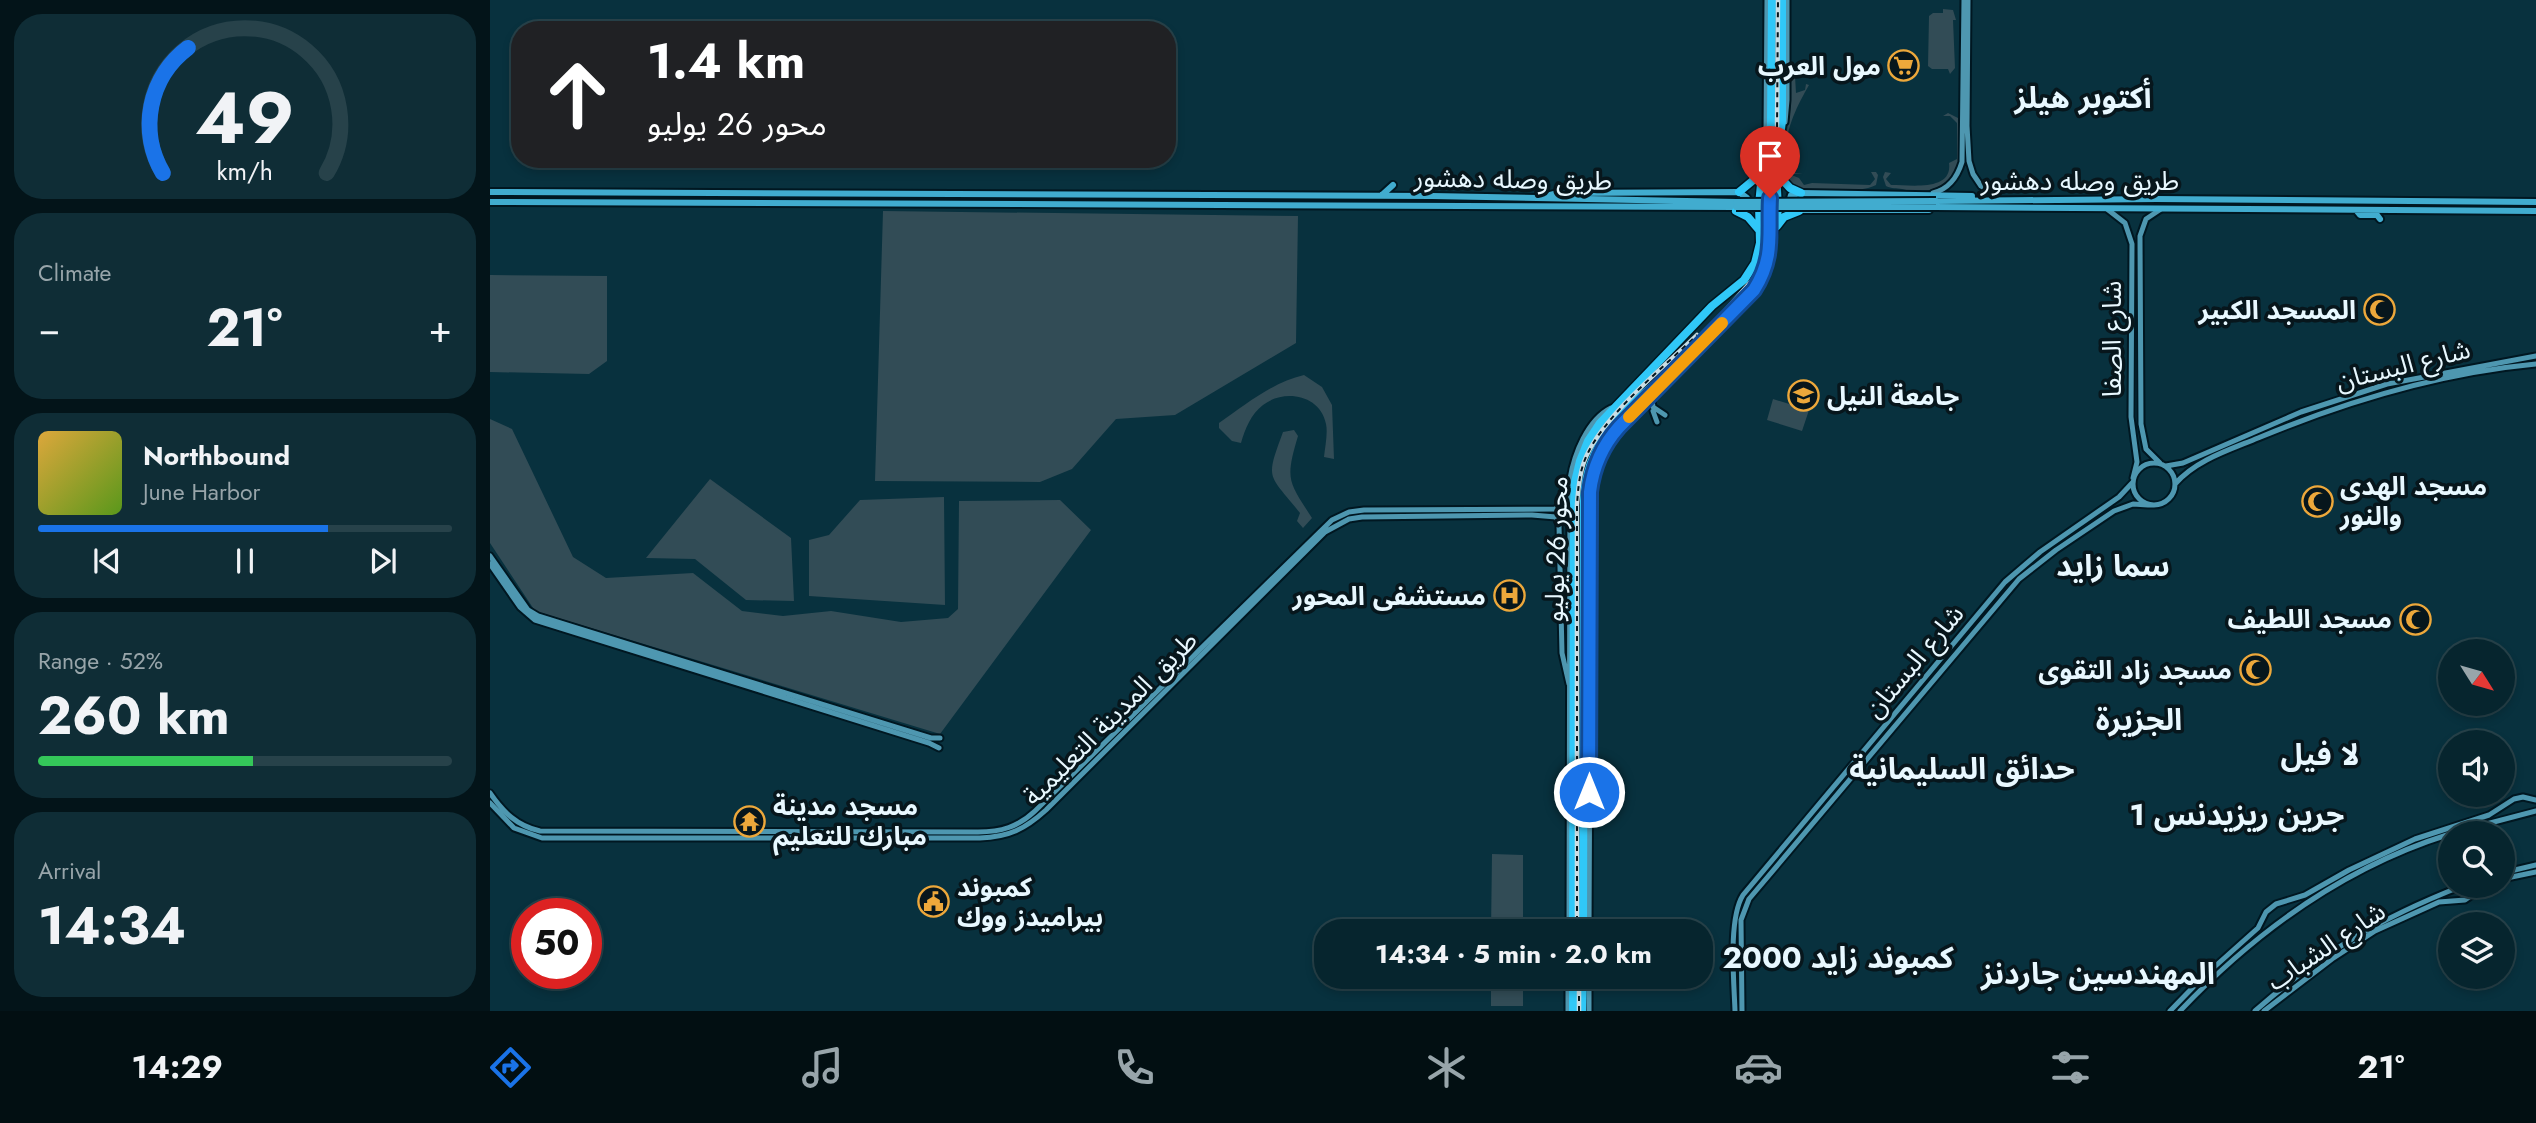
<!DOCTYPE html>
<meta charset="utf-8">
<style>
body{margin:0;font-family:Jost,"Noto Sans Arabic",sans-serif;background:#0f2d36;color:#f1f3f6;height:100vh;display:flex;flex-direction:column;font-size:26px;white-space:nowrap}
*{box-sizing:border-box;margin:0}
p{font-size:23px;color:#98a5aa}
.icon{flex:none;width:38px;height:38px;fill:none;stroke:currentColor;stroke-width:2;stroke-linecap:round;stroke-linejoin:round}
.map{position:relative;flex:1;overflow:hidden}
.panel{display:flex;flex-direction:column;gap:14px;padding:14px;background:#031419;width:490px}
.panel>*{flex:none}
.guide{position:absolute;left:21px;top:21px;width:665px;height:147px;border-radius:28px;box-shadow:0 4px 10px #0003,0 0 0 2px #27424a;background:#202124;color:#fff;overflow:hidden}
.needle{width:46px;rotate:127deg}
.tools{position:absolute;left:1948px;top:639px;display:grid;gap:14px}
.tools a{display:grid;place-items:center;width:77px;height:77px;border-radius:50%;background:#06252e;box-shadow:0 4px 10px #0003,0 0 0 2px #27424a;font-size:35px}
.speed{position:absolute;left:21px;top:898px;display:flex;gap:14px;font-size:35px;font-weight:700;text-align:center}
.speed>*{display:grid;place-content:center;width:91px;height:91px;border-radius:50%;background:#06252e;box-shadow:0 4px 10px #0003,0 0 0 2px #27424a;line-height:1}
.speed .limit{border:10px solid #d22;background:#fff;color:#111}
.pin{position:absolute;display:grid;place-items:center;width:60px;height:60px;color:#fff;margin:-72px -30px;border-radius:50% 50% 50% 0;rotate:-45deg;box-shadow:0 0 7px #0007}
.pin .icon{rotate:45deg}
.me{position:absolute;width:77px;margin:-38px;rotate:0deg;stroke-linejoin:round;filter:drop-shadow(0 0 5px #0008)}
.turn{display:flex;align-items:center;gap:24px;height:147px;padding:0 21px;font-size:32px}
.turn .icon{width:91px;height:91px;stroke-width:2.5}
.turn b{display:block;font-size:49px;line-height:60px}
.big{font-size:52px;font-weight:700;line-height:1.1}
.panel .tile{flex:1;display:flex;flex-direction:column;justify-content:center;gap:10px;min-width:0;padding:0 24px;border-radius:28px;background:#0f2d36}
.panel .dial{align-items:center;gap:0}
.dial svg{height:182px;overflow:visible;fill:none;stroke:#27424a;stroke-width:7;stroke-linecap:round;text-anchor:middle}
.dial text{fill:#f1f3f6;stroke:none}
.song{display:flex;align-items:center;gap:21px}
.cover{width:84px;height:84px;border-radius:10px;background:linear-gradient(135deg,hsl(40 70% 55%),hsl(90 70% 35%))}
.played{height:7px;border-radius:4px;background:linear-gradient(90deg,#1a73e8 70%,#27424a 70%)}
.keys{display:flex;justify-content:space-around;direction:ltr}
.heat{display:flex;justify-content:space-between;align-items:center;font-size:38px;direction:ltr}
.charge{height:10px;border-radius:5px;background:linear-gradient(90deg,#34c759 52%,#27424a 0)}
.trip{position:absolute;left:824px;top:919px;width:399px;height:70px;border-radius:28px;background:#06252e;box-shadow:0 4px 10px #0003,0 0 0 2px #27424a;font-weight:700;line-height:70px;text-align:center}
.menu{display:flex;height:112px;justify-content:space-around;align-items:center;background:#020f12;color:#98a5aa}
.menu .icon{width:49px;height:49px}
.menu .selected{color:#1a73e8}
.menu b{font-size:32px;color:#f1f3f6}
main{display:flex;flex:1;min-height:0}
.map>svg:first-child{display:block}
.green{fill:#324c56}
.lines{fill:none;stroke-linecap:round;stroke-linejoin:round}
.secondary-casing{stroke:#001721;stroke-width:9}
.primary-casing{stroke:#001721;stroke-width:10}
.highway-casing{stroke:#001721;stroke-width:11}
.secondary{stroke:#4e97b0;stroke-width:5}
.primary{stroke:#41accf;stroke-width:6}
.highway{stroke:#30c8f8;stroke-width:8}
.rail-casing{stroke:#c9dde4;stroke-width:4.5}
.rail{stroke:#07161c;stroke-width:2;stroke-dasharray:5;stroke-linecap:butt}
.primary-bridge-casing{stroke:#001721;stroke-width:10;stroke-linecap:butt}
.primary-bridge{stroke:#41accf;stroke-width:6}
.route-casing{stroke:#114b97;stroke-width:18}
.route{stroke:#1a73e8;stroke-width:12}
.slow{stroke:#f59e0b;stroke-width:12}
.labels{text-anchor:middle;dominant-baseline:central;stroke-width:7;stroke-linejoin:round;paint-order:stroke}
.poi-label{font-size:26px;font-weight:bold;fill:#e8f8ff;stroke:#07161c;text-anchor:end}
.street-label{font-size:26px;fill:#e8f8ff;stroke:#07161c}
.quarter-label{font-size:30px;font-weight:bold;fill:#e8f8ff;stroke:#07161c}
</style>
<main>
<section class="panel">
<div class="tile dial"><svg viewBox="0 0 100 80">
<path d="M14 69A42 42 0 1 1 86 69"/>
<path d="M14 69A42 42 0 0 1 25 14" stroke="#1a73e8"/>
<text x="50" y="56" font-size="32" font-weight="700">49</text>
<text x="50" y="72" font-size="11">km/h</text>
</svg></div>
<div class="tile"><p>Climate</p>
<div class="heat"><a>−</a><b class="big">21°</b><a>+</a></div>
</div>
<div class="tile">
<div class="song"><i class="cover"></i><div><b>Northbound</b><p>June Harbor</p></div></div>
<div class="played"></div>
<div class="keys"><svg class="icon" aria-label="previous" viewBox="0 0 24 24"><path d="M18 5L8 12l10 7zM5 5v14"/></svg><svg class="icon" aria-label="pause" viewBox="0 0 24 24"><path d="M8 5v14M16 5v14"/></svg><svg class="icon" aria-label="next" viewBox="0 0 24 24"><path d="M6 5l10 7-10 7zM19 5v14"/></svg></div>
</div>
<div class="tile"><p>Range · 52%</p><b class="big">260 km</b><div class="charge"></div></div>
<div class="tile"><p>Arrival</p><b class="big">14:34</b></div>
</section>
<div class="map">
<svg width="2046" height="1011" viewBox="0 0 2046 1011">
<rect width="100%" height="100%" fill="#08313e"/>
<!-- green -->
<path class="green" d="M1453,9L1463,10L1466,20H1463L1465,68L1460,74L1458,69H1442L1438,66L1439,16L1443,13H1453Z
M1301,76H1305L1306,93L1315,90L1316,84L1319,85C1306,108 1292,135 1297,163L1300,165L1304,173H1313L1303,174L1297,163L1299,174L1309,178L1314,185L1322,183L1380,185L1385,179L1381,172H1386L1388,175L1386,185C1376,191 1346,192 1333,191C1275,191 1293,157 1299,119C1302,105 1301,90 1301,76Z
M1458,113L1468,118C1480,160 1461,201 1412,189C1406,188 1402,189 1396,186L1393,177L1395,172L1401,173L1396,179L1401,185C1420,185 1463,192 1459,163L1467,159V123L1460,116H1453Z
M393,211L808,216L806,343L685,415L626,419L582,469L550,482L385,481Z
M0,275L117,276V361L99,374L0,372Z
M814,375L832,387L842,405L844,459L834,457C835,447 838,433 836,424C830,394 793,389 773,405C761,414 755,429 751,443L742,441L729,428V423C755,405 783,382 814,375Z
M1283,399L1319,410L1312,431L1277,420Z
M0,419L22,429L83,557L116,578L203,573L252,611L293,616L341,611L411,622L458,618L468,609L469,501L570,500L601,530L450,734L45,611L0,543Z
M804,430L808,436C795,480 798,481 822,518L813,528L807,521L810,513C778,473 775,481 793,432Z
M220,479L301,538L304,601L256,600L205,559L156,558Z
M454,497L455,605L319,596V540L339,535L370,500Z
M1002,854L1033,855V931H1001Z
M1001,977H1033V1006H1001Z"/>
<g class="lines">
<defs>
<path id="secondary" d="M1478,0L1477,126L1479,161L1483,174L1491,186L1506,196
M1295,122L1297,100V0
M1276,133L1277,0
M1443,193C1459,189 1467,178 1472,162L1474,0
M1617,209L1635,223L1642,244L1641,417L1647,462L1643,478
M1161,395L1163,407L1175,415
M1163,411L1167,422
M1643 484a21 21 0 1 1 42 0a21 21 0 1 1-42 0Z
M1670,463L1656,449L1651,424L1650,236L1656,219L1671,209
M1676,466L1693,463L1811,412L1897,384L2046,356
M1080,479C1084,455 1097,420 1121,408
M1685,484C1706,460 1739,450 1768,438C1857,401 1950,373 2046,364
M0,556L38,610L48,616L441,738H450
M0,564L30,607L45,620L439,743L449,748
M0,793C13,812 27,826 50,831L488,832C511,832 528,827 545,811L842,520L859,512L874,510L1065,509L1074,503L1080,478
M0,803L24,828L52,838H490C519,837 535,829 556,810L835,532L859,519L872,517L1042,515L1066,517L1069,525L1072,653L1079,684
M1962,833L2046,811
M2012,873L2046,865
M2012,879L2046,872
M1079,931L1080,489
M1099,931L1101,484C1110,437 1147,411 1178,377
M1099,976V1011
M1078,1011V976
M1245,1011C1244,981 1238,919 1253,895L1515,582L1550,552L1629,497L1643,482
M1252,1011L1251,920L1259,899L1529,579L1566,550L1624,511L1643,504L1658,505
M1680,1011L1712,978L1768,928L1776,912L1786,904L1815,895L1859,870L1925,839L1999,815L2024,799L2033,797L2046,800
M1690,1011C1766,931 1854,867 1960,834
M1765,1011C1831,953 1890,918 1972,886
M1774,1011L1842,959L1885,931L1949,902L1975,900L1995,886"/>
<path id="primary" d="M0,192L942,196L1246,202
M892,195L903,185
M1056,196L1068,193L1249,192L1257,198L1256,207
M1446,201L1667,199L2046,202
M0,202L1246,207
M1298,205L1301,195L1311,193L1482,196
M1445,207L2046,211
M1306,210H1439
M1866,210L1870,215H1887L1890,219"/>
<path id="highway" d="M1287,174L1300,188L1311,193
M1249,192L1272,173
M1246,211L1258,217L1269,230
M1287,226L1294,217L1309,211
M1281,230V186L1284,170
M1083,931L1084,504L1085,482L1090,461L1098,441L1110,423L1222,306L1254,280L1265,263L1270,243L1269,205L1272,173L1281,125L1282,0
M1093,931L1094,501C1095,433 1148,399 1194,360C1215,342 1234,321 1253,302L1269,283L1276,268L1288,210L1286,168L1292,121V0
M1083,1011V976
M1092,1011L1093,976"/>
</defs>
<!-- secondary casing -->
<use href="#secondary" class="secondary-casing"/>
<!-- primary casing -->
<use href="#primary" class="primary-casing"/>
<!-- highway casing -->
<use href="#highway" class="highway-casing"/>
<!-- secondary -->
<use href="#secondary" class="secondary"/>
<!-- primary -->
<use href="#primary" class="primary"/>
<!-- highway -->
<use href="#highway" class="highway"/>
<defs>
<path id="rail" d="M1234,312L1267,275L1276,255L1281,167L1287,130L1288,0
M1087,931V505C1088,490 1089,476 1094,462C1110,418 1173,368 1207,335
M1089,1011V976"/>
</defs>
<!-- rail casing -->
<use href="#rail" class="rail-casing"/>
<!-- rail -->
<use href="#rail" class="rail"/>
<defs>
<path id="primary-bridge" d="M1246,202L1446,201
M1246,207H1445"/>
</defs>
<!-- primary-bridge casing -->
<use href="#primary-bridge" class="primary-bridge-casing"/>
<!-- primary-bridge -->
<use href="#primary-bridge" class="primary-bridge"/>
</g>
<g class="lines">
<defs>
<path id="route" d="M1099,792L1100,492C1103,467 1112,446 1129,427L1264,290C1285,257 1278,234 1280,198"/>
</defs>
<!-- route casing -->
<use href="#route" class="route-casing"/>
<!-- route -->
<use href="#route" class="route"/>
<!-- slow -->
<path class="slow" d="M1139,417L1232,323"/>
</g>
<!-- icons -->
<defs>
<symbol id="supermarket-ring" viewBox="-11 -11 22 22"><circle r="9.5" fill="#07161c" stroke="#eda83b" stroke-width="1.5"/><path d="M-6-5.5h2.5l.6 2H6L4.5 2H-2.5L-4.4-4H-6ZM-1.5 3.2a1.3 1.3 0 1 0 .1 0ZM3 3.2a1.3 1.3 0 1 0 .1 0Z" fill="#eda83b"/></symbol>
<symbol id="mosque-ring" viewBox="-11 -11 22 22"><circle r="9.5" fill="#07161c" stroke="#eda83b" stroke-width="1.5"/><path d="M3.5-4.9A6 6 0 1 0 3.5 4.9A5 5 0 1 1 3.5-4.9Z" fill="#eda83b"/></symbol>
<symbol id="university-ring" viewBox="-11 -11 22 22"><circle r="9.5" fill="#07161c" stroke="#eda83b" stroke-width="1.5"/><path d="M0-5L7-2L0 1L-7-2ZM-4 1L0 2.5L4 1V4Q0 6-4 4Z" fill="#eda83b"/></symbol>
<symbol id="hospital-ring" viewBox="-11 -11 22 22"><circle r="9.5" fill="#07161c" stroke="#eda83b" stroke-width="1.5"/><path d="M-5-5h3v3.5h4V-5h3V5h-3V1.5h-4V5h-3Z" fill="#eda83b"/></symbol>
<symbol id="temple-ring" viewBox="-11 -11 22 22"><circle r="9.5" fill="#07161c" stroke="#eda83b" stroke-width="1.5"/><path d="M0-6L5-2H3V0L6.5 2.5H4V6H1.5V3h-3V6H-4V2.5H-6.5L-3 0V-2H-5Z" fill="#eda83b"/></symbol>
<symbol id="civic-ring" viewBox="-11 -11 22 22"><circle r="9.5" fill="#07161c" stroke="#eda83b" stroke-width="1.5"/><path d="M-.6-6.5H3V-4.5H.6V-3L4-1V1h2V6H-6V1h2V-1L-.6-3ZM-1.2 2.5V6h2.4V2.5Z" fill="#eda83b"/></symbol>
</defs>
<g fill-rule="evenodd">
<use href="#supermarket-ring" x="1396" y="48" width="35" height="35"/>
<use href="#mosque-ring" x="1872" y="292" width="35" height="35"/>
<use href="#university-ring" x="1296" y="378" width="35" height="35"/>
<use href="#mosque-ring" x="1810" y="484" width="35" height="35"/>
<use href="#hospital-ring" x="1002" y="578" width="35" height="35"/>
<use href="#mosque-ring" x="1908" y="602" width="35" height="35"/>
<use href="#mosque-ring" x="1748" y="652" width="35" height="35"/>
<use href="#temple-ring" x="242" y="804" width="35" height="35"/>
<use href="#civic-ring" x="426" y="884" width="35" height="35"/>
</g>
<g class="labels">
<!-- poi labels -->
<g class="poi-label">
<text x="1391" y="66">مول العرب</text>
<text x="1866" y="310">المسجد الكبير</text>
<text x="1337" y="396" text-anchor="start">جامعة النيل</text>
<text x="1850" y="486" text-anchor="start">مسجد الهدى<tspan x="1850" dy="30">والنور</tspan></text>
<text x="996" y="596">مستشفى المحور</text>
<text x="1902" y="619">مسجد اللطيف</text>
<text x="1742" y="670">مسجد زاد التقوى</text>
<text x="283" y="806" text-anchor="start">مسجد مدينة<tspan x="283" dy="30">مبارك للتعليم</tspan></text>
<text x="467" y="887" text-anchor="start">كمبوند<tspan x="467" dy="30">بيراميدز ووك</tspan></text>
</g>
<!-- street labels -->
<g class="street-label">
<text transform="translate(1023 179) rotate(1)">طريق وصله دهشور</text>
<text x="1590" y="181">طريق وصله دهشور</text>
<text transform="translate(1622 339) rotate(-90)">شارع الصفا</text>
<text transform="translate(1913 365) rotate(-14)">شارع البستان</text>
<text transform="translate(1066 549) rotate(-88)">محور 26 يوليو</text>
<text transform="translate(1424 661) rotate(-50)">شارع البستان</text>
<text transform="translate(620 718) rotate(-45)">طريق المدينة التعليمية</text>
<text transform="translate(1836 946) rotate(-34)">شارع الشباب</text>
</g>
<!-- quarter labels -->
<g class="quarter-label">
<text x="1593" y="97">أكتوبر هيلز</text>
<text x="1623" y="565">سما زايد</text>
<text x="1649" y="719">الجزيرة</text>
<text x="1830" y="754">لا فيل</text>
<text x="1472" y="768">حدائق السليمانية</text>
<text x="1747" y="814">جرين ريزيدنس 1</text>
<text x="1348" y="957">كمبوند زايد 2000</text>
<text x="1608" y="973">المهندسين جاردنز</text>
</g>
</g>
</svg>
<div class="tools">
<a><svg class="needle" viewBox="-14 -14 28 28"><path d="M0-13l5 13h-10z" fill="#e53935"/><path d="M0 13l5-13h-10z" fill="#98a5aa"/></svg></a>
<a><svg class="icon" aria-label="sound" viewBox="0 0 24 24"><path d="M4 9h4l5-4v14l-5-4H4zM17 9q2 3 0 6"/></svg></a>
<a><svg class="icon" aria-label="search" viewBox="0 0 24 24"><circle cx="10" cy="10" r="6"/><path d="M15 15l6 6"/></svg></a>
<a><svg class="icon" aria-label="layers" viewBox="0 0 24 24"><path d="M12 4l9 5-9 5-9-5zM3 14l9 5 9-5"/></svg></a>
</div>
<div class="speed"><div class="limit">50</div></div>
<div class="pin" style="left:1280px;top:198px;background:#d93025"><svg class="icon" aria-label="arrive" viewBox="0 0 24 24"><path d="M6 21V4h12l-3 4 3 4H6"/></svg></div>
<svg class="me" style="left:1099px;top:792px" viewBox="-20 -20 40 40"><circle r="17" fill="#1a73e8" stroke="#fff" stroke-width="3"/><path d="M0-11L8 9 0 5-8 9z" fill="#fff"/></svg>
<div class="trip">14:34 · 5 min · 2.0 km</div>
<div class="guide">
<div class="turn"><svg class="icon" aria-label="ahead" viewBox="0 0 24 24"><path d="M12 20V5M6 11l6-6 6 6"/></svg><div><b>1.4 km</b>محور 26 يوليو</div></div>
</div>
</div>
</main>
<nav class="menu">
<b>14:29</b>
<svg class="icon selected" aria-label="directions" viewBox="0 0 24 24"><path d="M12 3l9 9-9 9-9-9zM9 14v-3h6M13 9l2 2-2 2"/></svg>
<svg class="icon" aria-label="music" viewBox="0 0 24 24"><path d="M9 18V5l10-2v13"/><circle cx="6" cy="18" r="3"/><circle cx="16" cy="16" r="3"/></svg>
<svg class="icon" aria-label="phone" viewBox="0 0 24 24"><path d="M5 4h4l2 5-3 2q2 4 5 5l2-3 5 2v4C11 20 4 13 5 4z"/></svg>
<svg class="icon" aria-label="climate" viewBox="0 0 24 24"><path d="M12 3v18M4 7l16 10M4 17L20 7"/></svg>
<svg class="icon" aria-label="car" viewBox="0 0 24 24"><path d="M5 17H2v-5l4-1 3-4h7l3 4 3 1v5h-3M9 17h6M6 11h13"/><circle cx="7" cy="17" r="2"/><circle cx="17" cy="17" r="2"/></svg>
<svg class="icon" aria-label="filters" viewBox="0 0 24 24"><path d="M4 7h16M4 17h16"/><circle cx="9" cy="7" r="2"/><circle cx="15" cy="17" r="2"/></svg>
<b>21°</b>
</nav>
